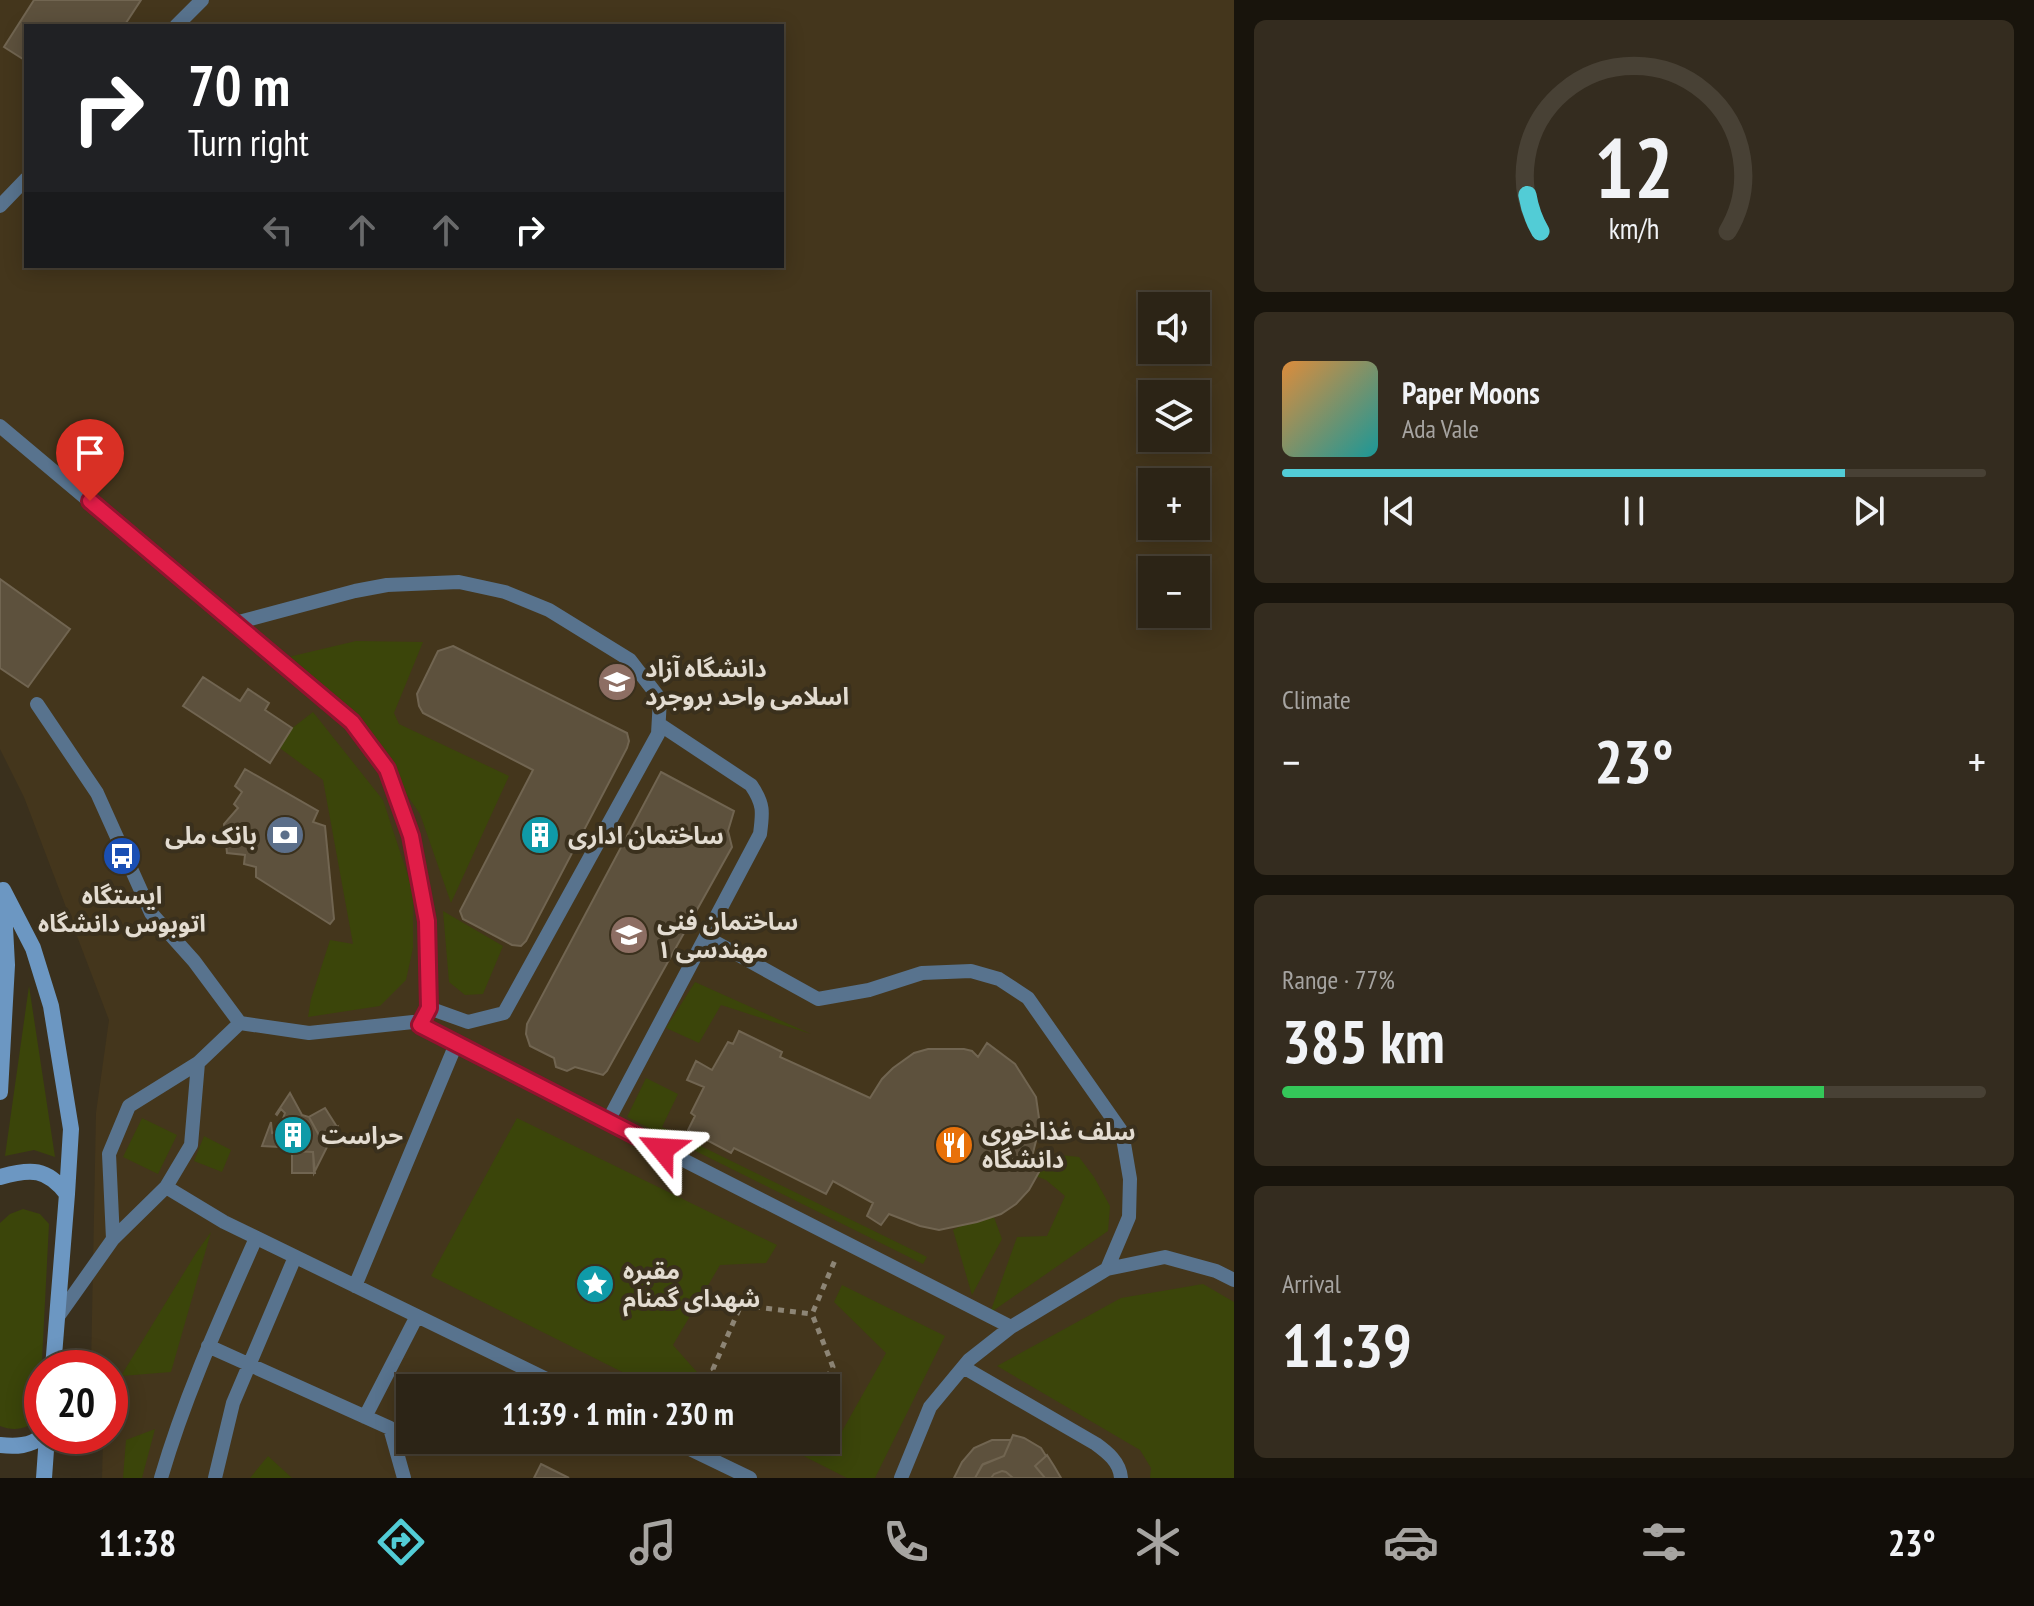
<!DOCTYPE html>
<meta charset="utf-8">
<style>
body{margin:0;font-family:"PT Sans Narrow","Noto Sans Arabic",sans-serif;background:#342c1f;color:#f1f3f6;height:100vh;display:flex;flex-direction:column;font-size:30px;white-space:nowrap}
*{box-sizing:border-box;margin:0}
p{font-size:26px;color:#a6a4a1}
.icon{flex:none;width:44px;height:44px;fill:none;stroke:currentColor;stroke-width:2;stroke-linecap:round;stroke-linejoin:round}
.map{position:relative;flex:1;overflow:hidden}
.sheet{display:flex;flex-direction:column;gap:20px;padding:20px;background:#18140c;width:800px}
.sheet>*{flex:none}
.guide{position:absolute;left:24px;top:24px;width:760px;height:244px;border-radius:0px;box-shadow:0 4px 20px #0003,0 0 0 2px #484135;background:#202124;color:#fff;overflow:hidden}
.fabs{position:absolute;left:1138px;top:292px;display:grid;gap:16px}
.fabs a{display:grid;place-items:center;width:72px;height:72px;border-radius:0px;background:#2c2416;box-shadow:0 4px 20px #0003,0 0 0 2px #484135;font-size:40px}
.speed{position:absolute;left:24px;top:1350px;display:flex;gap:16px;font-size:40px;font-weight:700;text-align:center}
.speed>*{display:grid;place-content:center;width:104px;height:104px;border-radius:50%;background:#2c2416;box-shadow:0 4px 20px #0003,0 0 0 2px #484135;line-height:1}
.speed .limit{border:12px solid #d22;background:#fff;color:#111}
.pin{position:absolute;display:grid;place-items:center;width:68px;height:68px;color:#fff;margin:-82px -34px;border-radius:50% 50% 50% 0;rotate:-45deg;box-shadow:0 0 8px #0007}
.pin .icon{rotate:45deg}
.me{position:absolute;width:88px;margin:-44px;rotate:297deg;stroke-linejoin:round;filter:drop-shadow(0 0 6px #0008)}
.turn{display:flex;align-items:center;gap:28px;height:168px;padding:0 32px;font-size:36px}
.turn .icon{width:104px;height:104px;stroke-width:2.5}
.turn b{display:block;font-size:56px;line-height:68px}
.lanes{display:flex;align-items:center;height:76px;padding:0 32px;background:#0003;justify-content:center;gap:40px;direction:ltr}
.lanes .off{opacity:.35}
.big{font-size:60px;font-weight:700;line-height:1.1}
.sheet .tile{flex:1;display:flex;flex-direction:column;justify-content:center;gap:12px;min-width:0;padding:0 28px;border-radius:12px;background:#342c1f}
.sheet .dial{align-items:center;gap:0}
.dial svg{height:208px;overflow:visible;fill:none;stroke:#484135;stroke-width:7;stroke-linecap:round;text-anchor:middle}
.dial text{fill:#f1f3f6;stroke:none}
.song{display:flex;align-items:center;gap:24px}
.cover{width:96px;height:96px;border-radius:12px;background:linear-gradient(135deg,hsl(30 70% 55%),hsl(180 70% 35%))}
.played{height:8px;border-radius:4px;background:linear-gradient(90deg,#52ccd6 80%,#484135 80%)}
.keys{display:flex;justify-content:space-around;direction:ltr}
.heat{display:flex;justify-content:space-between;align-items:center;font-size:44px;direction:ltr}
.charge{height:12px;border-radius:6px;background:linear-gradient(90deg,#34c759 77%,#484135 0)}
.trip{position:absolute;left:396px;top:1374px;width:444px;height:80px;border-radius:0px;background:#2c2416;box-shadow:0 4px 20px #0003,0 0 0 2px #484135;font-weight:700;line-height:80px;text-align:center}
.tab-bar{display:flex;height:128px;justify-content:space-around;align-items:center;background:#120e09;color:#a6a4a1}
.tab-bar .icon{width:56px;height:56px}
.tab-bar .selected{color:#52ccd6}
.tab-bar b{font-size:36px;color:#f1f3f6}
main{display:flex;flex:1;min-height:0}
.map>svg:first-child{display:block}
.built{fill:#44361c;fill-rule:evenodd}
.green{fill:#3b450a}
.building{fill:#5d513d;stroke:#716551;stroke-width:2}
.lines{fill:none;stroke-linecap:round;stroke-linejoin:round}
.path{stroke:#8d8575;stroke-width:5;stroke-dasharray:6 6;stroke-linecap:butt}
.service{stroke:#58738e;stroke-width:14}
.secondary{stroke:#6c97c2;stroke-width:16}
.route-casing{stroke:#92132f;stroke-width:20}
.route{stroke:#e11d48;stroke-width:14}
.labels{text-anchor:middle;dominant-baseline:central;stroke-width:8;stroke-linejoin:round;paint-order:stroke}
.poi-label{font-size:24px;font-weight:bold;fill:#e3dcd1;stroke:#3a301d;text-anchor:start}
</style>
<main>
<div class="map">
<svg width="1234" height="1478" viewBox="0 0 1234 1478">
<rect width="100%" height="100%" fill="#3a301d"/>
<!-- built -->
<path class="built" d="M0,0H1234V1478H102L103,1440L100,1436H110V1368H91L96,1113L109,1020L24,797L0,749ZM26,26H782V266H26ZM1152,306H1196V350H1152ZM1152,394H1196V438H1152ZM1152,482H1196V526H1152ZM1152,570H1196V614H1152ZM410,1388H826V1440H410Z"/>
<!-- green -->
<path class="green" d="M356,641L423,642L394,713L399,724L509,776L451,903L420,814L373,746L280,659Z
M313,712L383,800L413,891V948L406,980L380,1006L308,1017L311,999L330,940L353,944L323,780L273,743Z
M443,911L503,946L483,994L465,995L449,982Z
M695,982L811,1034L721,1005L699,1043L666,1028Z
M29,986L55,1157L34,1150L5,1156Z
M646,1078L678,1094L662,1127L927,1257L923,1264L627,1117Z
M142,1118L177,1135L158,1174L123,1157Z
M517,1118L777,1245L766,1263L720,1265L673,1345L711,1388H654L431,1276Z
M204,1136L231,1150L222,1172L194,1161Z
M1041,1153L1079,1157L1094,1177L1110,1206L1108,1231L990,1313L1017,1237L1047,1236L1065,1196L1046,1180L1020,1170Z
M23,1209L40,1214L49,1224L39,1418C27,1429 15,1432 0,1426V1223L10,1214Z
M991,1209L1002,1239L972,1295L953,1230Z
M211,1232L171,1372L121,1376L196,1253Z
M1203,1284L1234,1302V1478H1150L1151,1468L1140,1450L997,1366L1121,1298Z
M842,1285L945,1336L875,1478H847L772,1440H826V1431L841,1433L886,1353L834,1302Z
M155,1429L142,1478H123L126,1440Z
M268,1456L292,1478H250Z"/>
<!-- building -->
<path class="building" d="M34,0H141L124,26H26V61L4,47Z
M0,579L70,629L28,687L0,668Z
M453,646L627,733L629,741L627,748L526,941L521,946L512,945L463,919L460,911L533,770L423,713L419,706L417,694L438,651Z
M203,677L240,701L248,689L269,703L265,710L292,728L270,763L183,706Z
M245,769L318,811L313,822L325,826L334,919L330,924L256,877V867L244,864L245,855L227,853L224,824L238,808L234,804L242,792L235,786Z
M661,772L734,811L728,831L732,847L607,1071L603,1075L575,1067L567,1071L556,1067L554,1058L530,1046L526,1034L527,1024Z
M739,1031L782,1052L780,1057L870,1098L882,1079L893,1068L914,1053L928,1049H964L972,1051L978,1057L987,1043L1015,1064L1036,1097L1040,1125L1033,1153L1027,1164L1039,1172L1029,1190L1016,1204L1001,1214L977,1222L939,1230L920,1226L889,1214L881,1225L867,1216L873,1203L833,1181L826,1194L734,1148L731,1153L688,1130L695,1116L691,1113L704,1087L687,1080L696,1061L712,1070L728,1042L733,1044Z
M290,1093L302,1115L309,1117L320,1137L337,1127L314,1173L313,1152L291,1151L280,1147L262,1146L271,1122L272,1133L278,1132L285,1113L281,1109L277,1115L276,1114Z
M325,1108L337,1127L320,1137L309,1117Z
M292,1151L313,1152L315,1173H292Z
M1013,1435L1024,1438L1041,1448L1046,1456L1035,1466L1045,1478H975L982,1465L1004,1456Z
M992,1440H1011L1004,1456L983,1464L975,1478H954L962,1462L974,1448Z
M1047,1455L1054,1466L1061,1478H1045L1035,1466Z
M541,1464L569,1478H534Z
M1002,1471L1006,1472L1013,1478H991L994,1474Z"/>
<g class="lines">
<!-- path -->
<path class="path" d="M729,1388L713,1369L741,1305L812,1314
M821,1388L833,1367L812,1314L836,1258
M731,1450L736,1440"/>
<!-- service -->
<path class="service" d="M176,26L202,0
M0,206L26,179
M0,426L352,722L387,769L411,836L427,921L429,1008L425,1014
M235,623L355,591L387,585L459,582L505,592L549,610L630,660L660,699L658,734L504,1013L468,1022L429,1008
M37,704L97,793L151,913L194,961L240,1023
M706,937L818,999L869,990L922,973L971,971L999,979L1028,998L1122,1132L1130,1179L1129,1217L1107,1269
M608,1121L760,834C763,812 764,804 751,785L659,724
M166,1187L224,1222L565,1388
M113,1239L109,1154L129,1106L198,1063L240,1023L309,1033L413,1022L1011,1327
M355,1286L456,1044
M57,1318L113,1239L166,1187L191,1145L198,1063
M208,1346L390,1428L404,1478
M963,1367L1096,1444C1107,1452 1120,1462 1121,1478
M365,1417L417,1316
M671,1440L750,1478
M161,1478C185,1395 221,1317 256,1238
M215,1478L233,1403L295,1257
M901,1478L930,1407L969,1360L1011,1327L1107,1269L1165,1257L1216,1271L1234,1280"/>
<!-- secondary -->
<path class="secondary" d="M0,1092L7,965L3,890L33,948L51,1006L71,1129L67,1194
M0,1177C31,1168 47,1168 67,1194L53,1368
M0,1445C16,1447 30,1446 43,1436
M44,1478L47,1436"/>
</g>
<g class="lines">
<defs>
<path id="route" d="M90,501L352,722L387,769L411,836L427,921L429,1008L420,1025L662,1149"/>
</defs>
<!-- route casing -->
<use href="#route" class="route-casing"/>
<!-- route -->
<use href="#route" class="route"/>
</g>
<!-- icons -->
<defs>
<symbol id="university-disc" viewBox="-11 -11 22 22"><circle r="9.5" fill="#8d6e63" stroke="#3a301d"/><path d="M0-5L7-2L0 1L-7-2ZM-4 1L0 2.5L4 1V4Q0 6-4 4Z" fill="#fff"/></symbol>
<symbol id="bank-disc" viewBox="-11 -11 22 22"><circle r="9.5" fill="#5c6f8a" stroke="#3a301d"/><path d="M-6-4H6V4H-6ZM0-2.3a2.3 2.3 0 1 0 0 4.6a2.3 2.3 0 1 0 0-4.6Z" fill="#fff"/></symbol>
<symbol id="building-disc" viewBox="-11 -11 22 22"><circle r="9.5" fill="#0f9aa8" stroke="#3a301d"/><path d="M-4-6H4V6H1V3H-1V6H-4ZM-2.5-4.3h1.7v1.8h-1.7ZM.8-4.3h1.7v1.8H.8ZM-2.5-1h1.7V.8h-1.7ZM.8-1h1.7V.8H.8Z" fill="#fff"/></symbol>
<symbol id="bus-disc" viewBox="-11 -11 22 22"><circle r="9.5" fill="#1a4fb4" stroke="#3a301d"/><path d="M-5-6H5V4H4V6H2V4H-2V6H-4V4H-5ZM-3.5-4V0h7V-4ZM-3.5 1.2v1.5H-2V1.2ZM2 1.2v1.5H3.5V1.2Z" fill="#fff"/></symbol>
<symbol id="restaurant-disc" viewBox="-11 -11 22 22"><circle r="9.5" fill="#e8710a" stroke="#3a301d"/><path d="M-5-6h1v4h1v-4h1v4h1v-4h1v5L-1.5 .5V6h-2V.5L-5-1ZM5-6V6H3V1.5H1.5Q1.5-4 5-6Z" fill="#fff"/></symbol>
<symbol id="sight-disc" viewBox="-11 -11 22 22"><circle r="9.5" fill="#0f9aa8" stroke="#3a301d"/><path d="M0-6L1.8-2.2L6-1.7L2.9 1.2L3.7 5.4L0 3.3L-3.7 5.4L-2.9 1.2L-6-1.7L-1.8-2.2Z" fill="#fff"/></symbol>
</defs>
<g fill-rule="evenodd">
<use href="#university-disc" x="595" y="660" width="44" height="44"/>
<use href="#bank-disc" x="263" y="813" width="44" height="44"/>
<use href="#building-disc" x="518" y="813" width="44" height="44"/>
<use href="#bus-disc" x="100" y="834" width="44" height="44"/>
<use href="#university-disc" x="607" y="913" width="44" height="44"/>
<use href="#building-disc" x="271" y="1113" width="44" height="44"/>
<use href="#restaurant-disc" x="932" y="1123" width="44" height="44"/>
<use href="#sight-disc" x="573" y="1262" width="44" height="44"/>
</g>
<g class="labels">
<!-- poi labels -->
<g class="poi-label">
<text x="645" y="668">دانشگاه آزاد<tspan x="645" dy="28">اسلامی واحد بروجرد</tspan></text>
<text x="257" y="835" text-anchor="end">بانک ملی</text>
<text x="568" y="835">ساختمان اداری</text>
<text x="122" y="895" text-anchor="middle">ایستگاه<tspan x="122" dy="28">اتوبوس دانشگاه</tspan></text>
<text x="657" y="921">ساختمان فنی<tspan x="657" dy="28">مهندسی ۱</tspan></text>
<text x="982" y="1131">سلف غذاخوری<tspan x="982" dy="28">دانشگاه</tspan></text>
<text x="321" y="1135">حراست</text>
<text x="623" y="1270">مقبره<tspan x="623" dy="28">شهدای گمنام</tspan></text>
</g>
</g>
</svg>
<div class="fabs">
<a><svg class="icon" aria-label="sound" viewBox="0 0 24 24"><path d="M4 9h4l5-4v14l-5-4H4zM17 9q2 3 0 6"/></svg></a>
<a><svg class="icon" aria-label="layers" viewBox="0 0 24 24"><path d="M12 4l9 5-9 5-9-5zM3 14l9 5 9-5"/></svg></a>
<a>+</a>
<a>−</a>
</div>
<div class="speed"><div class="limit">20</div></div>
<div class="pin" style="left:90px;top:501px;background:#d93025"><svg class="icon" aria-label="arrive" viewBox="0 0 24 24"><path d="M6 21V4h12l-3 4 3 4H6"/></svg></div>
<svg class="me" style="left:662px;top:1149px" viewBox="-20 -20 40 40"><path d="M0-17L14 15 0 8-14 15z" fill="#e11d48" stroke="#fff" stroke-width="4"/></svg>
<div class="trip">11:39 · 1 min · 230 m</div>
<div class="guide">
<div class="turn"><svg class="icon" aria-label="right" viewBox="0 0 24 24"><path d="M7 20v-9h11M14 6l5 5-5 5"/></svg><div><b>70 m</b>Turn right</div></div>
<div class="lanes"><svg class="icon off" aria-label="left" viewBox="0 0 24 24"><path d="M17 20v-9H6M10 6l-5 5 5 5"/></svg><svg class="icon off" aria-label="ahead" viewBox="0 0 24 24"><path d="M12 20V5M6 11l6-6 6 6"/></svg><svg class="icon off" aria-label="ahead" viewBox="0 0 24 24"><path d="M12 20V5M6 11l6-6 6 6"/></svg><svg class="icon" aria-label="right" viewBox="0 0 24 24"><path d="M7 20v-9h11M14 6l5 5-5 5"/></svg></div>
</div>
</div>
<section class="sheet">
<div class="tile dial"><svg viewBox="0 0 100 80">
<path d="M14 69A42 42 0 1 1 86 69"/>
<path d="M14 69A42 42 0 0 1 9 55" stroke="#52ccd6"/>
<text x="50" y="56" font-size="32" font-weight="700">12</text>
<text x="50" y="72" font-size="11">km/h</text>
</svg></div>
<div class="tile">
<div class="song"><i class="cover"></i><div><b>Paper Moons</b><p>Ada Vale</p></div></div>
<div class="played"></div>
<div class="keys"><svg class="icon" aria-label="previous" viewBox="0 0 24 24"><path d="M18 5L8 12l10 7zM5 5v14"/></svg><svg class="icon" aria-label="pause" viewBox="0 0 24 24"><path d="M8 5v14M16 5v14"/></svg><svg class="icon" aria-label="next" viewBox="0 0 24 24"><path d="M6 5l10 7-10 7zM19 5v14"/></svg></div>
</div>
<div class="tile"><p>Climate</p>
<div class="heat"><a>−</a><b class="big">23°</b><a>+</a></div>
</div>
<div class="tile"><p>Range · 77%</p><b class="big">385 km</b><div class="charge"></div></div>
<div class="tile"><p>Arrival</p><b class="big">11:39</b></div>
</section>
</main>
<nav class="tab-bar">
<b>11:38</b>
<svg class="icon selected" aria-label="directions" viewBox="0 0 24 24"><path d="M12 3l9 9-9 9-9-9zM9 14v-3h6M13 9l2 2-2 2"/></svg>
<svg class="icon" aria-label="music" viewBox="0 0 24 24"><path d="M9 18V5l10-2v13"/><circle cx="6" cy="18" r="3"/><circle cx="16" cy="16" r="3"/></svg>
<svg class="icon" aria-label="phone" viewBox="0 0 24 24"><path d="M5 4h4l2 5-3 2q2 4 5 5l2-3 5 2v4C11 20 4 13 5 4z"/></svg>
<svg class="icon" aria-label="climate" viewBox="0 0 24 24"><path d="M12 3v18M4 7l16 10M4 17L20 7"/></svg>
<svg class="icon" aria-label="car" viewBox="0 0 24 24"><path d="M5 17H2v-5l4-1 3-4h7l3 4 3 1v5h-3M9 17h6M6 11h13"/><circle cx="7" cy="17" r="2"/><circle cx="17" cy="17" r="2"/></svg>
<svg class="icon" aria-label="filters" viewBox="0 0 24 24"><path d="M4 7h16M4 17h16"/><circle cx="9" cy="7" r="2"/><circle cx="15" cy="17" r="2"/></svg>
<b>23°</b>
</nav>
